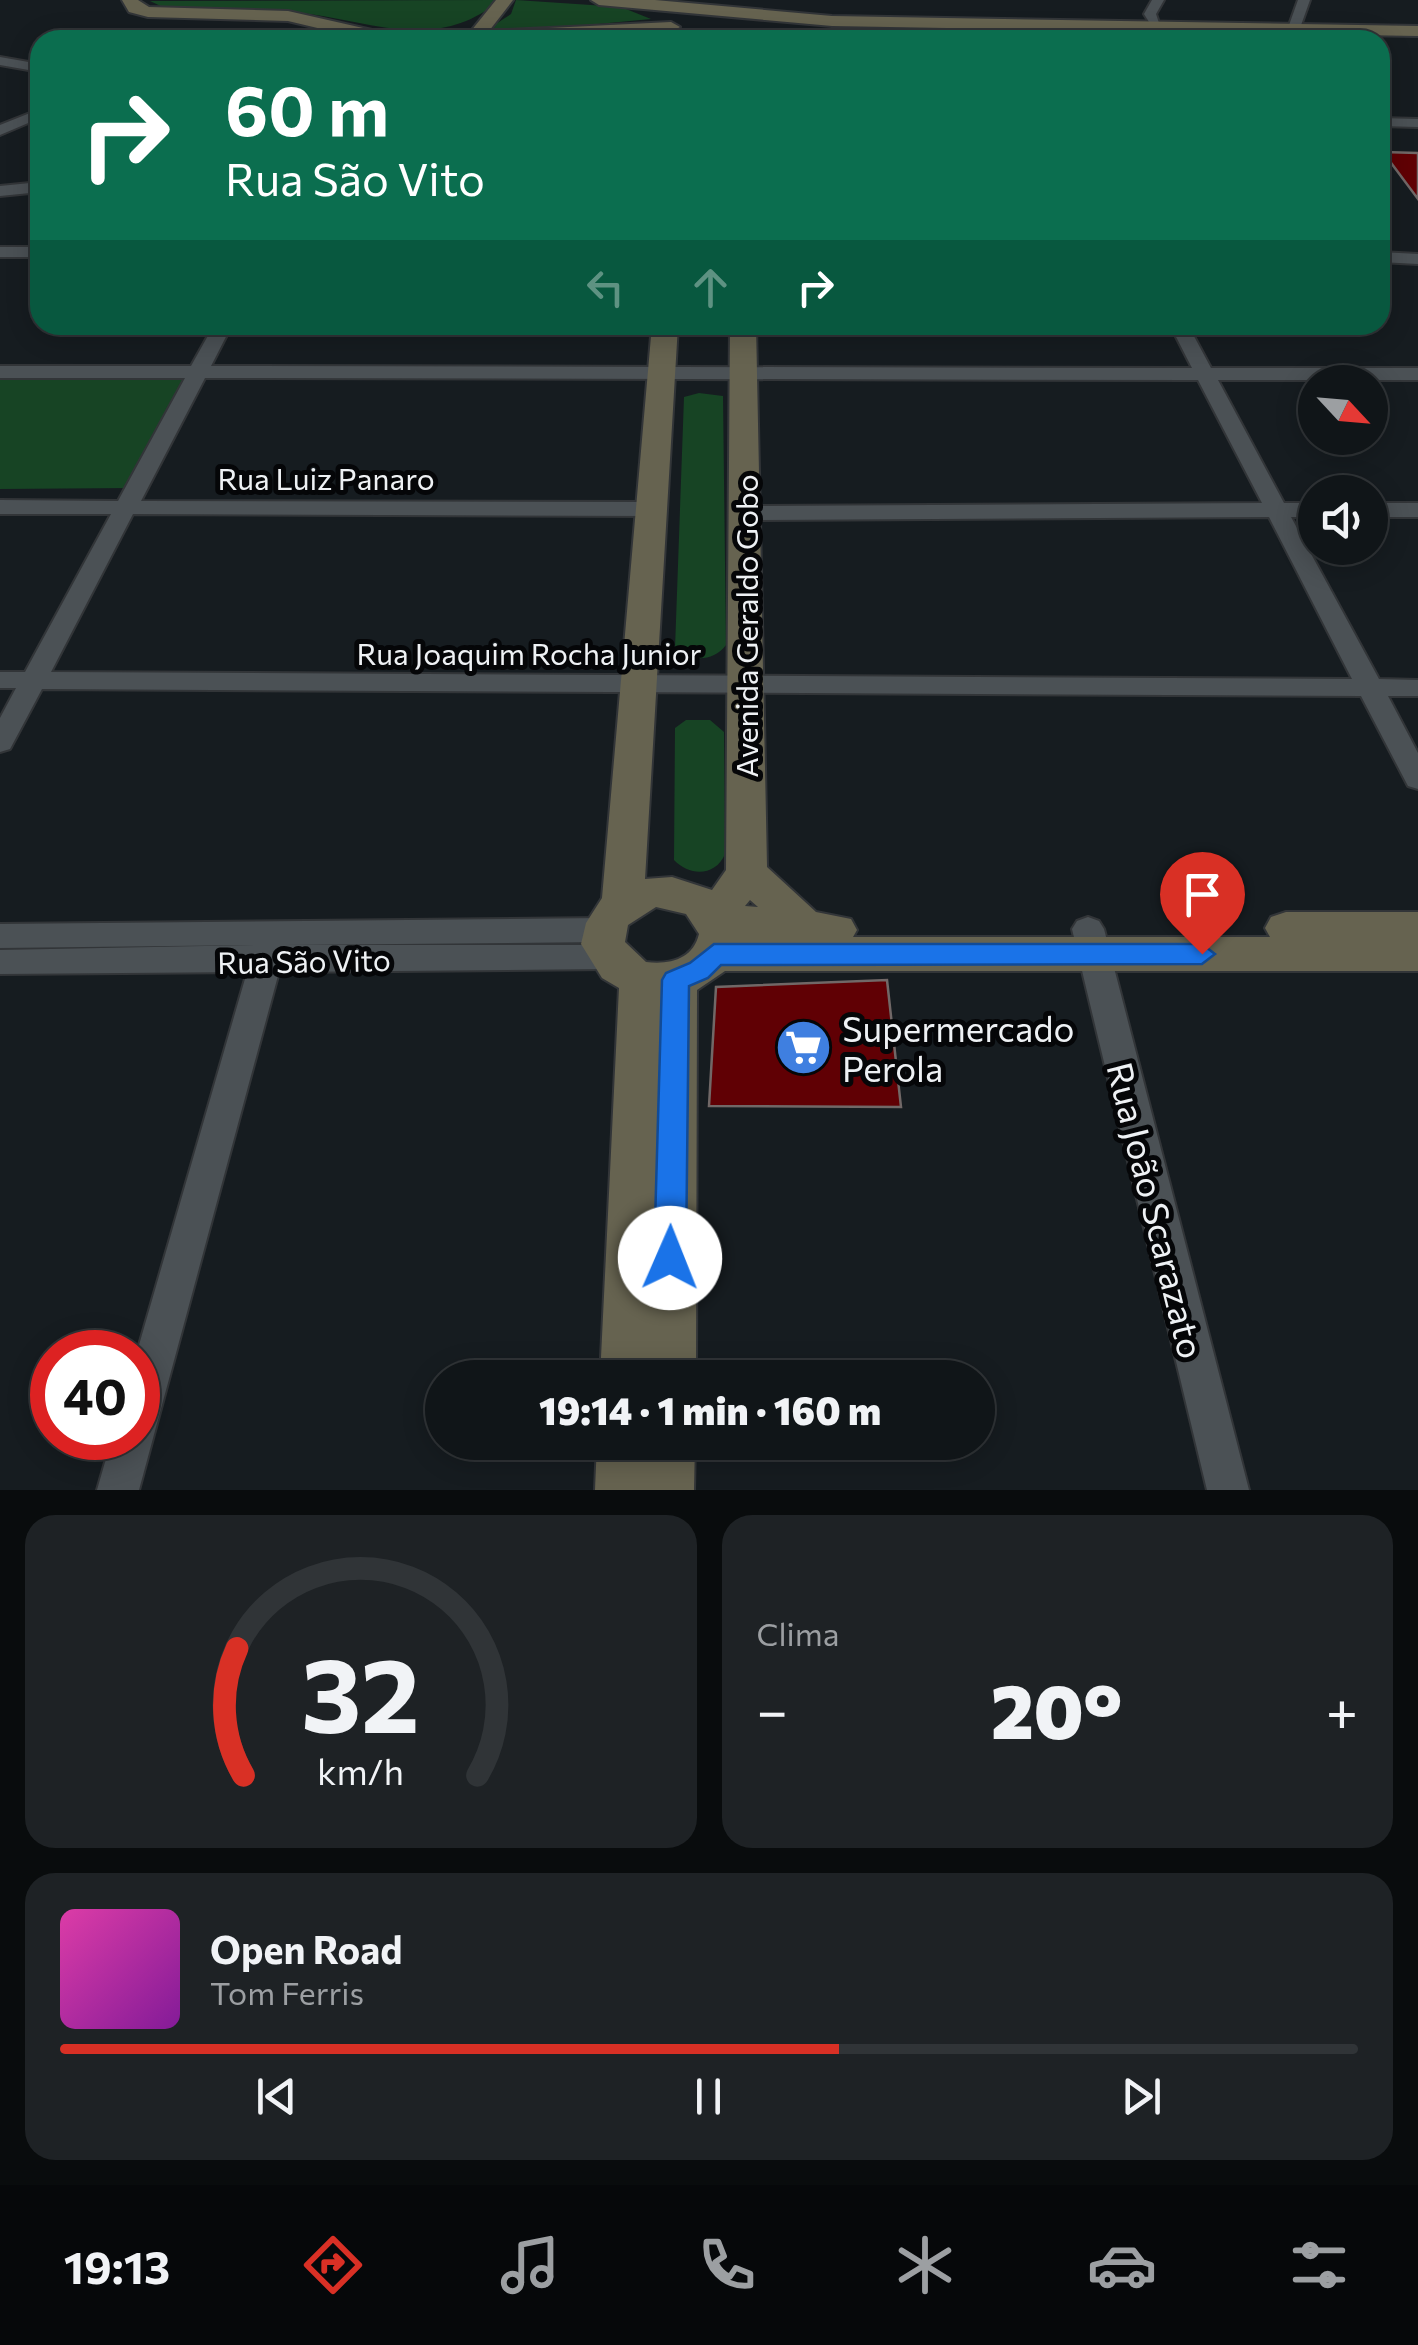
<!DOCTYPE html>
<html lang="pt">
<meta charset="utf-8">
<style>
body{margin:0;font-family:Commissioner,sans-serif;background:#1e2225;color:#f1f3f6;height:100vh;display:flex;flex-direction:column;font-size:38px;white-space:nowrap}
*{box-sizing:border-box;margin:0}
p{font-size:32px;color:#9c9fa2}
.icon{flex:none;width:55px;height:55px;fill:none;stroke:currentColor;stroke-width:2;stroke-linecap:round;stroke-linejoin:round}
.map{position:relative;height:1490px;overflow:hidden}
.side{display:flex;flex-direction:column;gap:25px;padding:25px;background:#090c0d;flex:1}
.side>*{flex:none}
.top-card{position:absolute;left:30px;top:30px;width:1360px;height:305px;border-radius:30px;box-shadow:0 5px 25px #0003,0 0 0 2px #303437;background:#0b6e4f;color:#fff;overflow:hidden}
.needle{width:65px;rotate:116deg}
.fabs{position:absolute;left:1298px;top:365px;display:grid;gap:20px}
.fabs a{display:grid;place-items:center;width:90px;height:90px;border-radius:50%;background:#101518;box-shadow:0 5px 25px #0003,0 0 0 2px #303437;font-size:50px}
.speed{position:absolute;left:30px;top:1330px;display:flex;gap:20px;font-size:50px;font-weight:700;text-align:center}
.speed>*{display:grid;place-content:center;width:130px;height:130px;border-radius:50%;background:#101518;box-shadow:0 5px 25px #0003,0 0 0 2px #303437;line-height:1}
.speed .limit{border:15px solid #d22;background:#fff;color:#111}
.pin{position:absolute;display:grid;place-items:center;width:85px;height:85px;color:#fff;margin:-102px -42px;border-radius:50% 50% 50% 0;rotate:-45deg;box-shadow:0 0 10px #0007}
.pin .icon{rotate:45deg}
.me{position:absolute;width:110px;margin:-55px;rotate:1deg;stroke-linejoin:round;filter:drop-shadow(0 0 8px #0008)}
.turn{display:flex;align-items:center;gap:35px;height:210px;padding:0 30px;font-size:45px}
.turn .icon{width:130px;height:130px;stroke-width:2.5}
.turn b{display:block;font-size:70px;line-height:85px}
.lanes{display:flex;align-items:center;height:95px;padding:0 30px;background:#0003;justify-content:center;gap:50px;direction:ltr}
.lanes .off{opacity:.35}
.big{font-size:75px;font-weight:800;line-height:1.1}
.side .tile{flex:1;display:flex;flex-direction:column;justify-content:center;gap:15px;min-width:0;padding:0 35px;border-radius:30px;background:#1e2225}
.side .dial{align-items:center;gap:0}
.dial svg{height:260px;overflow:visible;fill:none;stroke:#303437;stroke-width:7;stroke-linecap:round;text-anchor:middle}
.dial text{fill:#f1f3f6;stroke:none}
.song{display:flex;align-items:center;gap:30px}
.cover{width:120px;height:120px;border-radius:15px;background:linear-gradient(135deg,hsl(320 70% 55%),hsl(290 70% 35%))}
.played{height:10px;border-radius:5px;background:linear-gradient(90deg,#d93025 60%,#303437 60%)}
.keys{display:flex;justify-content:space-around;direction:ltr}
.heat{display:flex;justify-content:space-between;align-items:center;font-size:55px;direction:ltr}
.side .tiles{flex:1;display:grid;gap:25px;grid-template-columns:1fr 1fr}
.tile:last-child{grid-column:span 2}
.trip{position:absolute;left:425px;top:1360px;width:570px;height:100px;border-radius:50px;background:#101518;box-shadow:0 5px 25px #0003,0 0 0 2px #303437;font-weight:800;line-height:100px;text-align:center}
.menu{display:flex;height:160px;justify-content:space-around;align-items:center;background:#06080a;color:#9c9fa2}
.menu .icon{width:70px;height:70px}
.menu .active{color:#d93025}
.menu b{font-size:45px;color:#f1f3f6}
.map>svg:first-child{display:block}
.green{fill:#174424}
.building{fill:#600004;stroke:#716867;stroke-width:2.5}
.lines{fill:none;stroke-linecap:round;stroke-linejoin:round}
.street-casing{stroke:#323538;stroke-width:4}
.secondary-casing{stroke:#323538;stroke-width:4}
.street{fill:#4b5155;fill-rule:evenodd}
.secondary{fill:#666350;fill-rule:evenodd}
.route{fill:#1a73e8;stroke:#114b97;stroke-width:2.5}
.labels{text-anchor:middle;dominant-baseline:central;stroke-width:10;stroke-linejoin:round;paint-order:stroke}
.street-label{font-size:30px;fill:#eef1f4;stroke:#050608}
.near-poi-label{font-size:35px;fill:#eef1f4;stroke:#050608;text-anchor:start}
.near-street-label{font-size:35px;fill:#eef1f4;stroke:#050608}
</style>
<div class="map">
<svg width="1418" height="1490" viewBox="0 0 1418 1490">
<rect width="100%" height="100%" fill="#161c20"/>
<!-- green -->
<path class="green" d="M494,0V5C430,53 363,18 292,12C250,9 208,12 167,9L150,1Z
M516,0L621,7L651,19L502,33L488,29L511,14Z
M0,379H187L132,488L0,489Z
M699,393L723,396L726,645C713,662 691,662 675,649L684,397Z
M686,720H710L724,732L725,854C716,876 690,877 674,860L675,728Z"/>
<!-- building -->
<path class="building" d="M1383,152L1418,153V199Z
M887,980L901,1107L709,1106L716,987Z"/>
<g class="lines">
<defs>
<path id="street" d="M1152,0H1164L1156,14L1160,26L1154,30L1144,14Z
M1298,0H1310L1300,28L1294,32L1288,28Z
M0,57L40,64V72L0,65Z
M40,109V118L0,135V125Z
M1380,118L1418,119V127L1380,126Z
M40,182V192L0,196V186Z
M0,247H40V257H0Z
M1380,252L1418,254V264L1380,262Z
M214,325H232L211,366L1192,368L1170,325H1188L1211,368H1418V380H1218L1284,503H1315V517H1291L1379,679L1418,680V696H1388L1418,753V789L1408,786L1361,696L42,689L10,749L0,752V718L16,688H0V672H25L111,514H0V500L118,501L185,378H0V366H191ZM205,378L1198,380L1262,503L744,506L733,513L744,520L1269,517L1352,679L51,672L133,514L651,516L662,509L651,502L141,501Z
M1370,503H1418V517H1370Z
M1088,917L1099,921L1104,929L1249,1490H1207L1072,929L1077,921Z
M603,918L614,922L619,930L614,938L603,942L286,945H608L619,948L624,957L619,966L608,969L279,972L139,1490H97L112,1438H138L137,1352L247,972L0,974V950L255,945L0,948V924Z"/>
<path id="secondary" d="M122,0H138L149,7L288,11L372,30L471,31L496,0H513L489,31L671,22L680,27L671,32L514,40H368L288,21L148,17L129,12Z
M591,0H655L832,16L1418,26V36L832,26L599,5Z
M652,325H678L645,879L672,877L712,890L726,870L730,325H756L767,867L816,912L851,919L857,930L853,937H1270L1265,928L1271,917L1286,912H1418V971H725L697,990L696,1378H600L619,988L602,978L581,944L586,923L602,898ZM750,900L758,907L745,906ZM656,907L686,914L699,934C693,959 670,965 646,962L625,942L628,925Z
M597,1442H695L694,1490H595Z"/>
</defs>
<!-- street casing -->
<use href="#street" class="street-casing"/>
<!-- secondary casing -->
<use href="#secondary" class="secondary-casing"/>
<!-- street -->
<use href="#street" class="street"/>
<!-- secondary -->
<use href="#secondary" class="secondary"/>
</g>
<!-- route -->
<path class="route" d="M714,944H1202L1215,954L1202,964L721,965L708,978L689,986L686,1258L681,1269L670,1273L659,1269L654,1258L662,980L666,973L690,963Z"/>
<!-- icons -->
<defs>
<symbol id="supermarket-disc" viewBox="-11 -11 22 22"><circle r="9.5" fill="#3f7fe0" stroke="#050608"/><path d="M-6-5.5h2.5l.6 2H6L4.5 2H-2.5L-4.4-4H-6ZM-1.5 3.2a1.3 1.3 0 1 0 .1 0ZM3 3.2a1.3 1.3 0 1 0 .1 0Z" fill="#fff"/></symbol>
</defs>
<g fill-rule="evenodd">
<use href="#supermarket-disc" x="772" y="1016" width="63" height="63"/>
</g>
<g class="labels">
<!-- street labels -->
<g class="street-label">
<text x="326" y="477">Rua Luiz Panaro</text>
<text transform="translate(745 626) rotate(-90)">Avenida Geraldo Gobo</text>
<text x="529" y="652">Rua Joaquim Rocha Junior</text>
<text transform="translate(304 960) rotate(-1)">Rua São Vito</text>
</g>
<!-- near-poi labels -->
<g class="near-poi-label">
<text x="842" y="1027">Supermercado<tspan x="842" dy="40">Perola</tspan></text>
</g>
<!-- near-street labels -->
<g class="near-street-label">
<text transform="translate(1157 1210) rotate(76)">Rua João Scarazato</text>
</g>
</g>
</svg>
<div class="fabs">
<a><svg class="needle" viewBox="-14 -14 28 28"><path d="M0-13l5 13h-10z" fill="#e53935"/><path d="M0 13l5-13h-10z" fill="#9c9fa2"/></svg></a>
<a><svg class="icon" aria-label="sound" viewBox="0 0 24 24"><path d="M4 9h4l5-4v14l-5-4H4zM17 9q2 3 0 6"/></svg></a>
</div>
<div class="speed"><div class="limit">40</div></div>
<div class="pin" style="left:1202px;top:954px;background:#d93025"><svg class="icon" aria-label="arrive" viewBox="0 0 24 24"><path d="M6 21V4h12l-3 4 3 4H6"/></svg></div>
<svg class="me" style="left:670px;top:1258px" viewBox="-20 -20 40 40"><circle r="19" fill="#fff"/><path d="M0-13L10 11 0 6-10 11z" fill="#1a73e8"/></svg>
<div class="trip">19:14 · 1 min · 160 m</div>
<div class="top-card">
<div class="turn"><svg class="icon" aria-label="right" viewBox="0 0 24 24"><path d="M7 20v-9h11M14 6l5 5-5 5"/></svg><div><b>60 m</b>Rua São Vito</div></div>
<div class="lanes"><svg class="icon off" aria-label="left" viewBox="0 0 24 24"><path d="M17 20v-9H6M10 6l-5 5 5 5"/></svg><svg class="icon off" aria-label="ahead" viewBox="0 0 24 24"><path d="M12 20V5M6 11l6-6 6 6"/></svg><svg class="icon" aria-label="right" viewBox="0 0 24 24"><path d="M7 20v-9h11M14 6l5 5-5 5"/></svg></div>
</div>
</div>
<section class="side">
<div class="tiles">
<div class="tile dial"><svg viewBox="0 0 100 80">
<path d="M14 69A42 42 0 1 1 86 69"/>
<path d="M14 69A42 42 0 0 1 12 30" stroke="#d93025"/>
<text x="50" y="56" font-size="32" font-weight="700">32</text>
<text x="50" y="72" font-size="11">km/h</text>
</svg></div>
<div class="tile"><p>Clima</p>
<div class="heat"><a>−</a><b class="big">20°</b><a>+</a></div>
</div>
<div class="tile">
<div class="song"><i class="cover"></i><div><b>Open Road</b><p>Tom Ferris</p></div></div>
<div class="played"></div>
<div class="keys"><svg class="icon" aria-label="previous" viewBox="0 0 24 24"><path d="M18 5L8 12l10 7zM5 5v14"/></svg><svg class="icon" aria-label="pause" viewBox="0 0 24 24"><path d="M8 5v14M16 5v14"/></svg><svg class="icon" aria-label="next" viewBox="0 0 24 24"><path d="M6 5l10 7-10 7zM19 5v14"/></svg></div>
</div>
</div>
</section>
<nav class="menu">
<b>19:13</b>
<svg class="icon active" aria-label="directions" viewBox="0 0 24 24"><path d="M12 3l9 9-9 9-9-9zM9 14v-3h6M13 9l2 2-2 2"/></svg>
<svg class="icon" aria-label="music" viewBox="0 0 24 24"><path d="M9 18V5l10-2v13"/><circle cx="6" cy="18" r="3"/><circle cx="16" cy="16" r="3"/></svg>
<svg class="icon" aria-label="phone" viewBox="0 0 24 24"><path d="M5 4h4l2 5-3 2q2 4 5 5l2-3 5 2v4C11 20 4 13 5 4z"/></svg>
<svg class="icon" aria-label="climate" viewBox="0 0 24 24"><path d="M12 3v18M4 7l16 10M4 17L20 7"/></svg>
<svg class="icon" aria-label="car" viewBox="0 0 24 24"><path d="M5 17H2v-5l4-1 3-4h7l3 4 3 1v5h-3M9 17h6M6 11h13"/><circle cx="7" cy="17" r="2"/><circle cx="17" cy="17" r="2"/></svg>
<svg class="icon" aria-label="filters" viewBox="0 0 24 24"><path d="M4 7h16M4 17h16"/><circle cx="9" cy="7" r="2"/><circle cx="15" cy="17" r="2"/></svg>
</nav>
